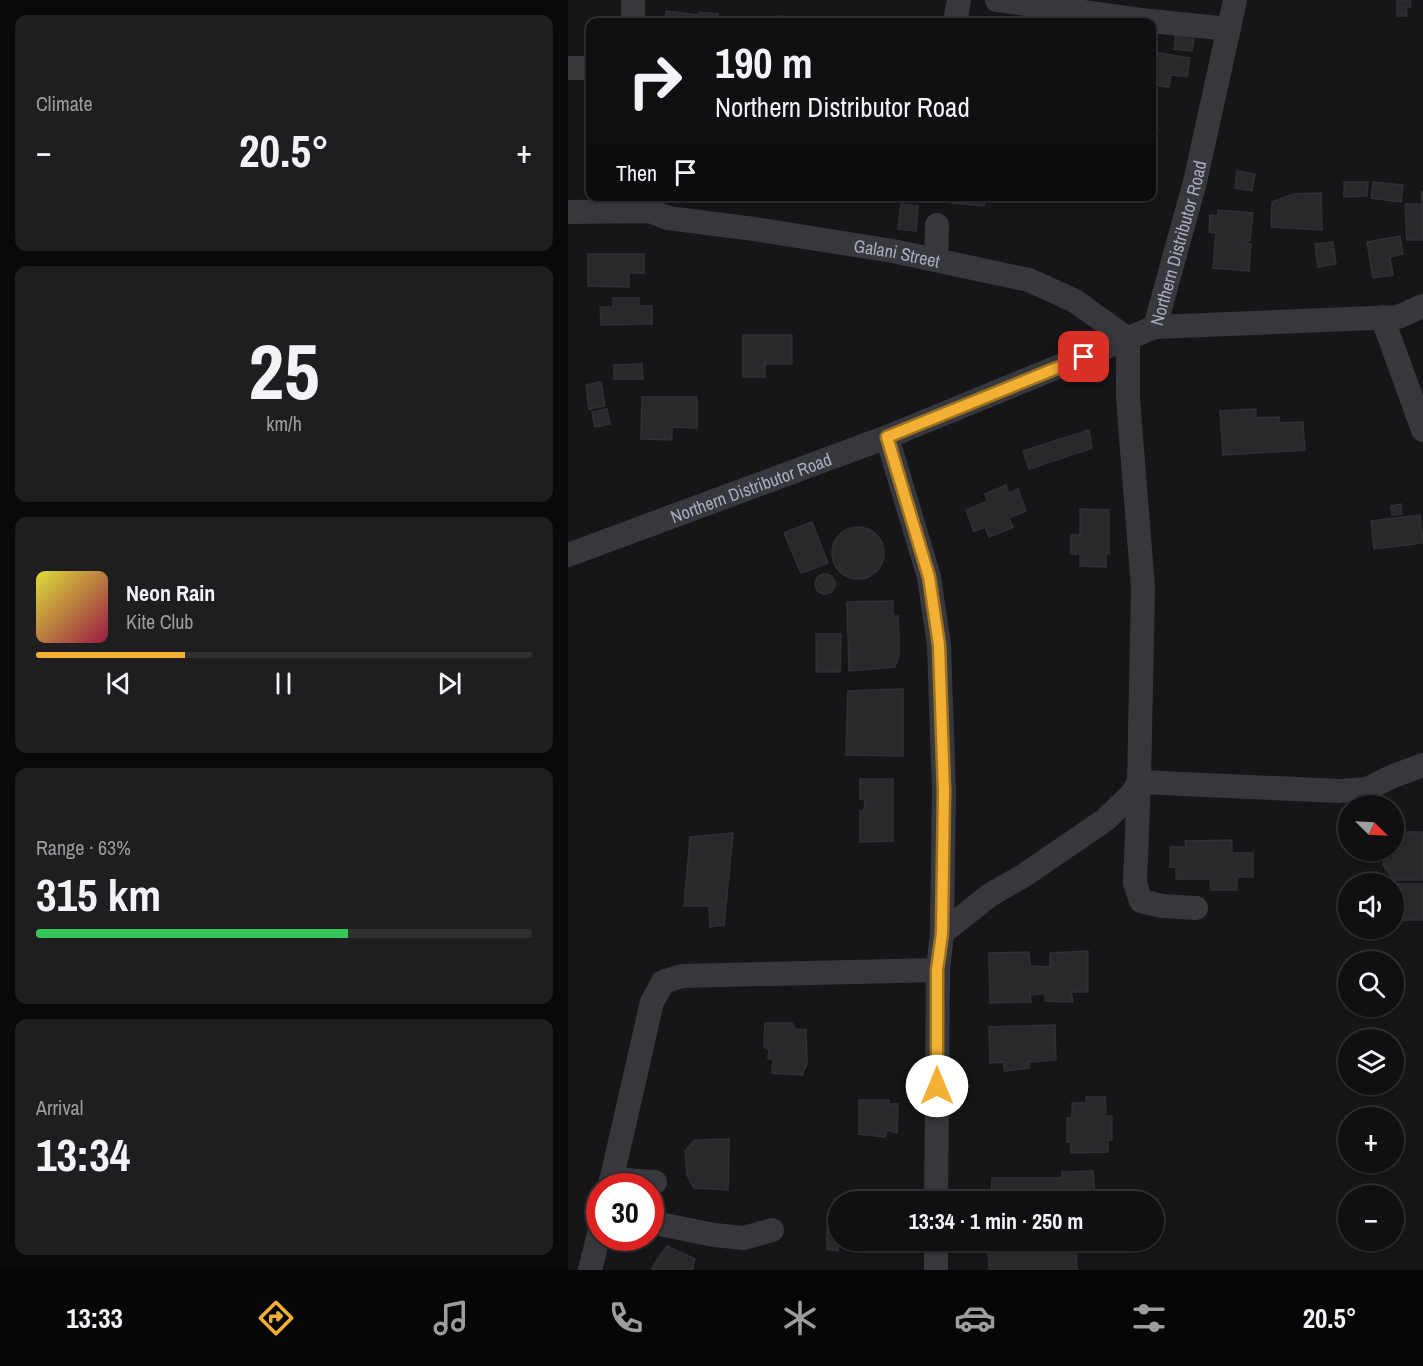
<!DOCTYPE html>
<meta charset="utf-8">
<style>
body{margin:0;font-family:"Archivo Narrow",sans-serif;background:#1e1e20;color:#f1f3f6;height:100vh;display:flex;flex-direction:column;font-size:22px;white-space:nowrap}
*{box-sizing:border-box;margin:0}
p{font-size:20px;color:#9c9d9f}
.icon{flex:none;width:33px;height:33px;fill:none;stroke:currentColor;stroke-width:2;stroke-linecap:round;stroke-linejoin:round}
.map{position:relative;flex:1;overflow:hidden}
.panel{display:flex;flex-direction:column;gap:15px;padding:15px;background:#09090a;width:568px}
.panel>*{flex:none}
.hud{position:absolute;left:18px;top:18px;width:570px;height:183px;border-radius:12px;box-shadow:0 2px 4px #0004,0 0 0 2px #303032;background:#101012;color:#f1f3f6;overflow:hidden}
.needle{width:39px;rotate:114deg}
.buttons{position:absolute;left:770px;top:795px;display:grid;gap:12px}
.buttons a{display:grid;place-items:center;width:66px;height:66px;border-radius:50%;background:#101012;box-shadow:0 2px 4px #0004,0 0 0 2px #303032;font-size:30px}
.speed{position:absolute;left:18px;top:1173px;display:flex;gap:12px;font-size:30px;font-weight:700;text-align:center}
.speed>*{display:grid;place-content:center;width:78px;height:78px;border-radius:50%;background:#101012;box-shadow:0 2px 4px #0004,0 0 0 2px #303032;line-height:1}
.speed .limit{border:9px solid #d22;background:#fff;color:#111}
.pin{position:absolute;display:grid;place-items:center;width:51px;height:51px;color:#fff;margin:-26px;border-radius:12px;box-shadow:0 3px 9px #0006}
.me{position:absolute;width:66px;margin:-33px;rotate:0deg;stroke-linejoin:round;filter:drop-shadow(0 0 4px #0008)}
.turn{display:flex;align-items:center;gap:21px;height:126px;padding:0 30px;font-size:27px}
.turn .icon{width:78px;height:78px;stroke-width:2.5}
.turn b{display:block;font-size:42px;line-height:51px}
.then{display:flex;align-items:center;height:57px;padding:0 30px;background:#0003;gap:12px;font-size:22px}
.big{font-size:45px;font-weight:700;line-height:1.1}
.panel .widget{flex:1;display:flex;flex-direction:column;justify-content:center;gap:9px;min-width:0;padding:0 21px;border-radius:12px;background:#1e1e20}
.panel .dial{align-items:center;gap:0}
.dial b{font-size:78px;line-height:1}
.song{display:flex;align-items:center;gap:18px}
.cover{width:72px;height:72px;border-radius:9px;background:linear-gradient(135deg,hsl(60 70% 55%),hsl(340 70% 35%))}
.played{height:6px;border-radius:3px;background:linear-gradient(90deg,#f2b134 30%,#303032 30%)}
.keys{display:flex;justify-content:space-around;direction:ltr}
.heat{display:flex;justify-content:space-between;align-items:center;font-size:33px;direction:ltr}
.charge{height:9px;border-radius:4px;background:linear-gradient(90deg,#34c759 63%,#303032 0)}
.trip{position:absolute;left:260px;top:1191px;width:336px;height:60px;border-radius:30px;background:#101012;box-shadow:0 2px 4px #0004,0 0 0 2px #303032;font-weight:700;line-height:60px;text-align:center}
.menu{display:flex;height:96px;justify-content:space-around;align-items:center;background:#060607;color:#9c9d9f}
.menu .icon{width:42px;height:42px}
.menu .on{color:#f2b134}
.menu b{font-size:27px;color:#f1f3f6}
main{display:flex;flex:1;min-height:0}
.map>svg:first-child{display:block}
.building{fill:#29292c;stroke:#303034;stroke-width:1.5}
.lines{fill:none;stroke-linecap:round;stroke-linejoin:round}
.minor{stroke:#37383d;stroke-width:24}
.route-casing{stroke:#9d7322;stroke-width:15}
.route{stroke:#f2b134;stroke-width:10}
.labels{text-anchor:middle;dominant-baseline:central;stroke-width:6;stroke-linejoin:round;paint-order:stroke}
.street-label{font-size:18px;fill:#a8adb8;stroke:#111113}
</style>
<main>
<section class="panel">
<div class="widget"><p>Climate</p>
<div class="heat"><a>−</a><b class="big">20.5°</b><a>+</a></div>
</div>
<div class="widget dial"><b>25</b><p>km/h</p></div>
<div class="widget">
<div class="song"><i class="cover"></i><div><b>Neon Rain</b><p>Kite Club</p></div></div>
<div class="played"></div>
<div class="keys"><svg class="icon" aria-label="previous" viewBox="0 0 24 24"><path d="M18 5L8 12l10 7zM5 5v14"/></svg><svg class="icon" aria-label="pause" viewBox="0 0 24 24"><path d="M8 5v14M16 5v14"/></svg><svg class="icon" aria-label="next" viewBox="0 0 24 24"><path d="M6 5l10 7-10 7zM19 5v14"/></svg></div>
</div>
<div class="widget"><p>Range · 63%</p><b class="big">315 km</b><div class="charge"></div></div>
<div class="widget"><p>Arrival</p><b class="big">13:34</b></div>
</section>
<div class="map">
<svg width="855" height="1270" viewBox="0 0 855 1270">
<rect width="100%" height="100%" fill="#161618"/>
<!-- building -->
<path class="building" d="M829,0H842L843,7L838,8L839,16H829Z
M98,11L131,15V12L150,14L149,22H97Z
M211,16L227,17L226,22H211Z
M608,34L626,37L624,51L606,49Z
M585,52L622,58L619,77L603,75L601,87L584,85Z
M584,104H586L590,130L586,149L584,148Z
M669,171L687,174L684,191L667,188Z
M776,182H800L799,196L776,197Z
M805,182L835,185L833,202L803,198Z
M853,192H855V240H839L837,204H854Z
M753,193L754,230L703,227L704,202L725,194Z
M189,196H205V201L189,202Z
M384,196H417L416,206L383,203Z
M333,204L350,206L348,231L330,229Z
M650,210L685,213L682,241L673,243L683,244L681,271L645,268L648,233L641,232L642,215L650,216Z
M832,236L835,254L822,257L825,275L805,278L799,242Z
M765,242L768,264L750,267L747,244Z
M20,254H76V273H61V287L20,286Z
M45,298H71V306H84V324L33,325L32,307H45Z
M175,335H224V364H197V377H175Z
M74,364L75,379H46V365Z
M33,382L37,406L21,409L18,385Z
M74,397H129V428L104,427V440L73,439Z
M39,409L42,424L27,427L24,412Z
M688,409V418L711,417L712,423L735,422L737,450L655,455L652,411Z
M521,430L524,448L461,469L455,451Z
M438,485L441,493L450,489L458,511L441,518L445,527L421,537L417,527L406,531L398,510L420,501L417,494Z
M833,504L834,514L824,515L823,506Z
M512,509L541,510V554H538V567L512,566V554H503V535H512Z
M852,515L855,543L806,549L803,521Z
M244,522L260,563L233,573L216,533Z
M264 553a26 26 0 1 1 52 0a26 26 0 1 1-52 0Z
M247 584a10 10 0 1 1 20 0a10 10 0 1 1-20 0Z
M325,601V616H330L331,637V656L327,667L281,671L279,602Z
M248,634H273L272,672H248Z
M335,689V756L278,755L280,691Z
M292,779H325V841L292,842V811H296L297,799H292Z
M825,832H855V880H826L815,865L817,850H825Z
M165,833L156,925L142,927L141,906H116L122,837Z
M664,840V853H685V877H669V890H643L642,879H608V867H602V847H618L617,841Z
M825,884H855V920H825Z
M520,951V992H503L505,1002L477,1001V993L462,995L463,1002L422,1003L421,953L461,952L462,966L482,967V953Z
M197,1023H224L227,1029L238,1030L239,1064L234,1075L204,1073L205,1059H200L201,1050L196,1047Z
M487,1025L488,1060L461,1062V1068L437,1071L435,1062L422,1063L421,1027Z
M518,1097H537L538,1116H544V1140H540V1152L503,1153V1142H499V1118H504V1103H518Z
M291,1100H321L320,1104H330L329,1133L319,1130L317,1137L291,1134Z
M161,1139L160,1190L126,1188L119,1175L117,1151L127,1140Z
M525,1171L527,1194L519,1195V1202H423L424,1178H494V1172Z
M259,1227L270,1228V1240H336L337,1249L289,1251V1245H270V1251L259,1249Z
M508,1243L509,1270H421L420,1247Z
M99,1246L127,1259L124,1270H84L87,1263Z"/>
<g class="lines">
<!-- minor -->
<g class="minor">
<path d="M429,0L573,20L661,29"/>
<path d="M65,22V0"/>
<path d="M387,22L391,0"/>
<path d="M0,68H22"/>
<path id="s1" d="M0,212L82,211L100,218L186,229L325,251L461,280L507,301L560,339V399L575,588L571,782L563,795L537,820L455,876L422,895L374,933"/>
<path d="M368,260L369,225"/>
<path d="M814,317L855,430"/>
<path d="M587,327L830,317L855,306"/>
<path d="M319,437L361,577L371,645L376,791L374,933L370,970L368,1202"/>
<path id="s2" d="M0,555L319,437L587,327L627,182L667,0"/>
<path d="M628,908L594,906L573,901L567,883L571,782L772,791L799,789L823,777L855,765"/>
<path d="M43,1179L87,1182"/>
<path d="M42,1186L84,1002L95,982L114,976L370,970"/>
<path d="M82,1222L146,1235L176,1238L204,1230"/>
<path d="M22,1270L32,1230"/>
<path d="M368,1270V1240"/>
</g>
</g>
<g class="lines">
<defs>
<path id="route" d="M369,1086V970L374,933L376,791L371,645L361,577L319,437L516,357"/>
</defs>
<!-- route casing -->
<use href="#route" class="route-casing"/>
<!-- route -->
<use href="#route" class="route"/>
</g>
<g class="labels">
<!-- street labels -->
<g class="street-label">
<text stroke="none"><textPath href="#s2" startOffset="717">Northern Distributor Road</textPath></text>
<text stroke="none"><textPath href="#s1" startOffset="333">Galani Street</textPath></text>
<text stroke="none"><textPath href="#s2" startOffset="195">Northern Distributor Road</textPath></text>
</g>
</g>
</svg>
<div class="buttons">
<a><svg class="needle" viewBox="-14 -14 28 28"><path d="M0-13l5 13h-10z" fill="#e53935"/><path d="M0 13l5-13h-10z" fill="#9c9d9f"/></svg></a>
<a><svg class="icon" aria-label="sound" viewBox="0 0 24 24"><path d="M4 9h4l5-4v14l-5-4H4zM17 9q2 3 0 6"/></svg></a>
<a><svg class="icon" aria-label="search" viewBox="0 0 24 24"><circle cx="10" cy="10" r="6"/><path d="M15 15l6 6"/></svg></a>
<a><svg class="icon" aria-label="layers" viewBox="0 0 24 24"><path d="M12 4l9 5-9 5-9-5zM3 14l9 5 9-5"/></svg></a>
<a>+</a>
<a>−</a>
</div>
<div class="speed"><div class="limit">30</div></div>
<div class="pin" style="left:516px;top:357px;background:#d93025"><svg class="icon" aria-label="arrive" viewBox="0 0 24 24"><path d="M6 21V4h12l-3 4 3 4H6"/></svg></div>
<svg class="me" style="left:369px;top:1086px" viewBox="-20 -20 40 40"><circle r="19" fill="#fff"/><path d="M0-13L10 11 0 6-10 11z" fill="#f2b134"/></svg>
<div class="trip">13:34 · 1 min · 250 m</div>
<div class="hud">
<div class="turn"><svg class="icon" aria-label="right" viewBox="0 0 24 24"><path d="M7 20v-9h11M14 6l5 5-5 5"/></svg><div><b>190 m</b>Northern Distributor Road</div></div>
<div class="then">Then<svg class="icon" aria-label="arrive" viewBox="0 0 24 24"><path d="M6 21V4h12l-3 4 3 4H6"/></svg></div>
</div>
</div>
</main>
<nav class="menu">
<b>13:33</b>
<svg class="icon on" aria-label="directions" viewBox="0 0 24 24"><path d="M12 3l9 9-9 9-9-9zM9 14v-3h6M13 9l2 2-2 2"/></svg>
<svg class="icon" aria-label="music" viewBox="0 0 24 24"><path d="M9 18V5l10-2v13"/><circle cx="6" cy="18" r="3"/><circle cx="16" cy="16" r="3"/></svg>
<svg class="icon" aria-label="phone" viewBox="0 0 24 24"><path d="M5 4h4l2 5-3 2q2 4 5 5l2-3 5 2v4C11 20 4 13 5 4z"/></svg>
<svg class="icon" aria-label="climate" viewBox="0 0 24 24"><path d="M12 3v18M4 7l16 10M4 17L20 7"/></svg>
<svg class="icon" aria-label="car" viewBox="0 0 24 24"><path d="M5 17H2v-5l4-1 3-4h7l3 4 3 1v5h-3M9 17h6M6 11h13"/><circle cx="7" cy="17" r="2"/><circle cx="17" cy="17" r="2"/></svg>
<svg class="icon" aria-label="filters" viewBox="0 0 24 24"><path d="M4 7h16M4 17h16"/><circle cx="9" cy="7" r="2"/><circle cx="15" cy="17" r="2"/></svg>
<b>20.5°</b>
</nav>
